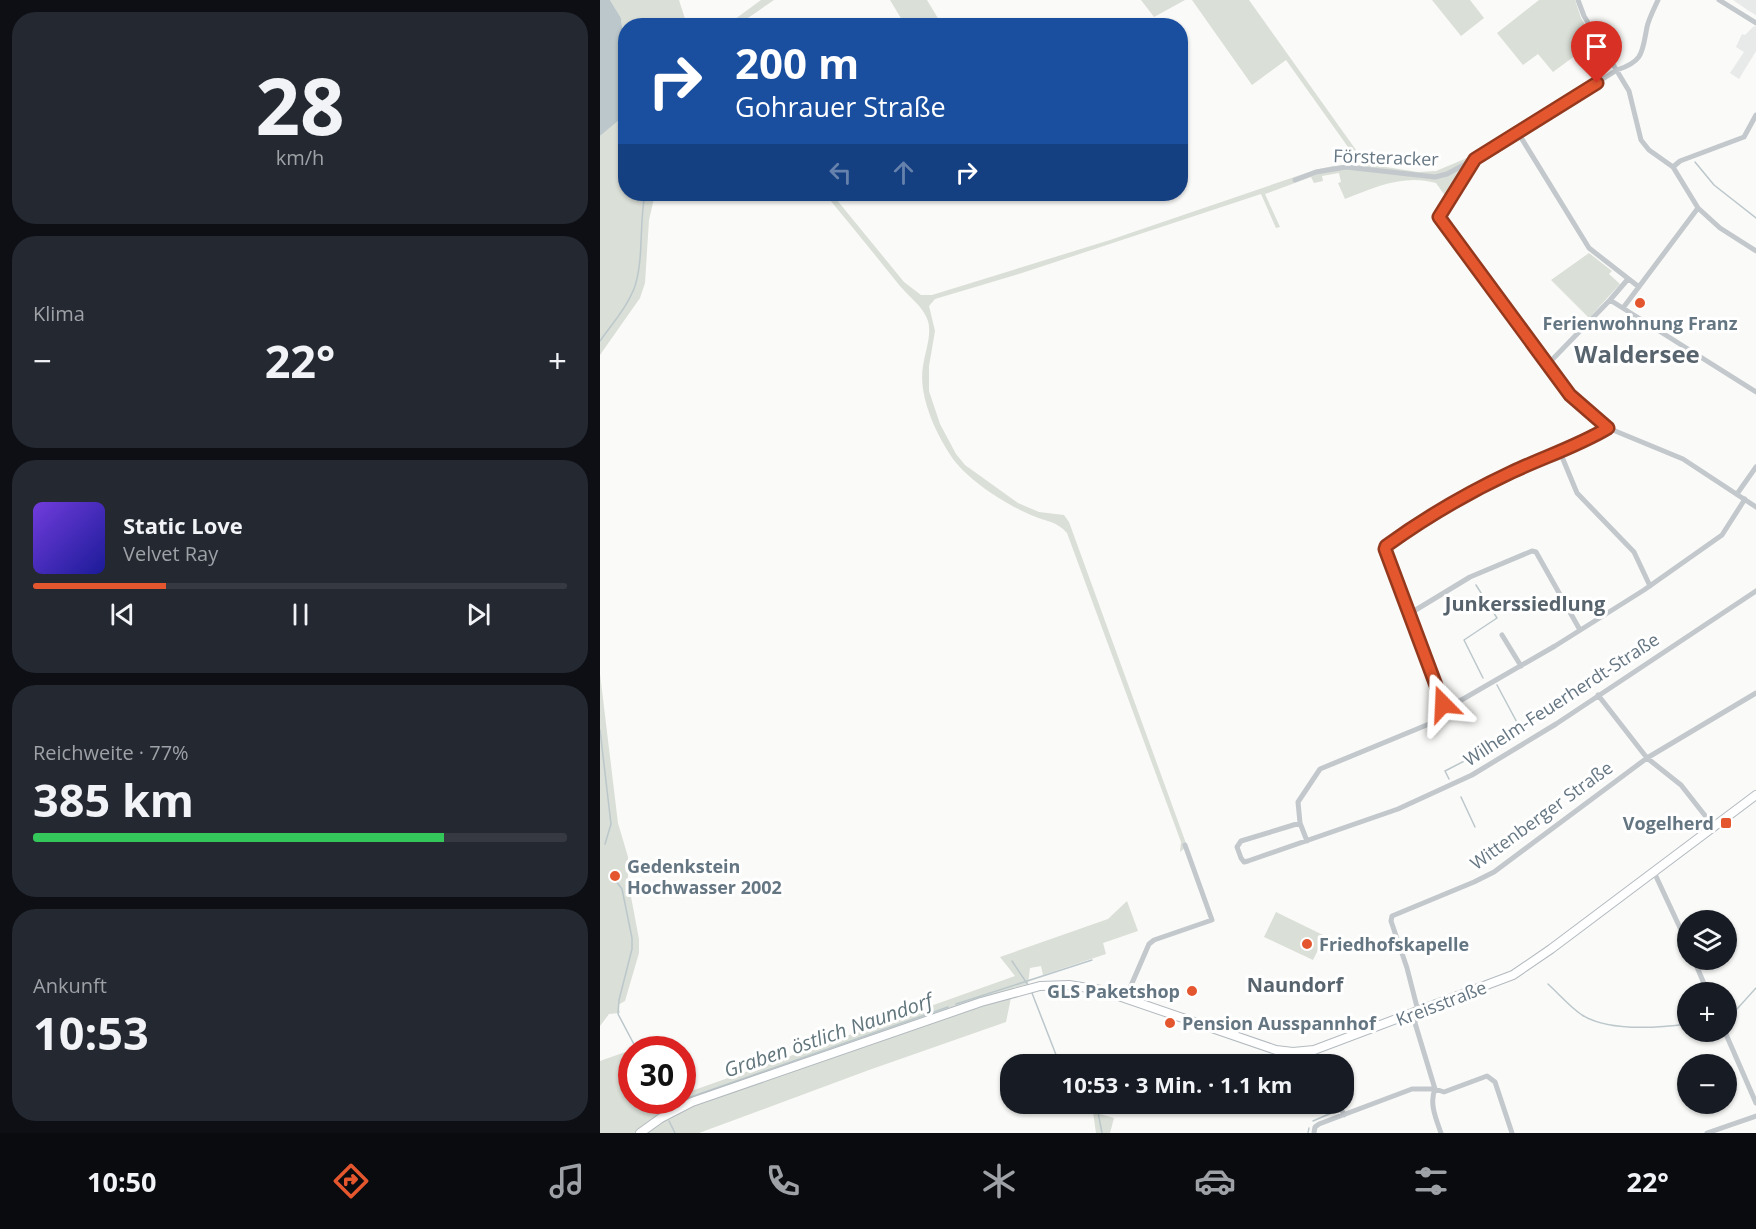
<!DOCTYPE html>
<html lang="de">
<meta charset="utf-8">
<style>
body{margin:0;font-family:"Open Sans",sans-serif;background:#242831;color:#f1f3f6;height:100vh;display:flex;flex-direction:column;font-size:22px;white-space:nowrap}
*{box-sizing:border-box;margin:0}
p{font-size:20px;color:#9ea1a6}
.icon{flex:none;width:33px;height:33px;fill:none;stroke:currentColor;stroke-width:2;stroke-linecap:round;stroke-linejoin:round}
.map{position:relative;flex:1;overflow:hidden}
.panel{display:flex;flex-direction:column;gap:12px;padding:12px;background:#0d0f14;width:600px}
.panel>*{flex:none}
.top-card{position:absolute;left:18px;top:18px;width:570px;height:183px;border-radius:24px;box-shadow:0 2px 4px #0004;background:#1a4fa0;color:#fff;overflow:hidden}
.controls{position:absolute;left:1077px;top:910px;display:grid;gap:12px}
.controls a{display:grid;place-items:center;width:60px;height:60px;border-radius:50%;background:#171b24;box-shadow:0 2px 4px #0004;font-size:30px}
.speed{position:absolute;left:18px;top:1036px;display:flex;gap:12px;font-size:30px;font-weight:700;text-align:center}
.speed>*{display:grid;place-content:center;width:78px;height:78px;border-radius:50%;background:#171b24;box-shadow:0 2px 4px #0004;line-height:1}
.speed .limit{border:9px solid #d22;background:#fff;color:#111}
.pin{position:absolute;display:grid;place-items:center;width:51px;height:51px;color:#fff;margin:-62px -26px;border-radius:50% 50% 50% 0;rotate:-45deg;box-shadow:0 0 6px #0007}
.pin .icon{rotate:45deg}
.me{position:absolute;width:66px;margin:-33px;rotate:339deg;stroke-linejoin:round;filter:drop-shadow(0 0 4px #0008)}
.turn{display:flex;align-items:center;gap:21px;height:126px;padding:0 18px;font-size:27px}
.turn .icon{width:78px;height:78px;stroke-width:2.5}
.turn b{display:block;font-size:42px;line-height:51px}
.lanes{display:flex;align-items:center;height:57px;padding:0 18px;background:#0003;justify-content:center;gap:30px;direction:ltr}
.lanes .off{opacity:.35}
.big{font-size:45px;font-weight:700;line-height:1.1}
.panel .widget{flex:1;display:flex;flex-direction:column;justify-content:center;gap:9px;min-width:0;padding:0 21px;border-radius:24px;background:#242831}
.panel .dial{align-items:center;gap:0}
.dial b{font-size:78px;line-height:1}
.song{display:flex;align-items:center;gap:18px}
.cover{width:72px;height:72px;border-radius:9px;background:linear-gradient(135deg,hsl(260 70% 55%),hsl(240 70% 35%))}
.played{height:6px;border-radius:3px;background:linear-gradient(90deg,#e4572e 25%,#363941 25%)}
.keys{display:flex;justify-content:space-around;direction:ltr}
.heat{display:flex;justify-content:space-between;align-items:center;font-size:33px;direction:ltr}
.charge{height:9px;border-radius:4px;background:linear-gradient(90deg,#34c759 77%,#363941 0)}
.trip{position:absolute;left:400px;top:1054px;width:354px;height:60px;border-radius:24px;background:#171b24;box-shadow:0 2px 4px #0004;font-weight:700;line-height:60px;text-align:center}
.tab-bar{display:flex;height:96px;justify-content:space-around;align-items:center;background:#090b0e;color:#9ea1a6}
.tab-bar .icon{width:42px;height:42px}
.tab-bar .current{color:#e4572e}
.tab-bar b{font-size:27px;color:#f1f3f6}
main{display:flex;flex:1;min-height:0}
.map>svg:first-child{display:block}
.built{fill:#e8e9e9}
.green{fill:#dadfd7}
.water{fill:#bbc7cb}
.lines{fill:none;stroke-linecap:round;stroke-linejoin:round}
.stream{stroke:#bbc7cb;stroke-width:1.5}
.secondary-casing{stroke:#b3babf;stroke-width:10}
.minor{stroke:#c3c8cc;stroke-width:5}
.secondary{stroke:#fff;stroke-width:8}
.route-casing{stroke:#94391e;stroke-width:15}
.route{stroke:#e4572e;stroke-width:10}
.poi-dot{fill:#e4572e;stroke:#fff;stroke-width:2}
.labels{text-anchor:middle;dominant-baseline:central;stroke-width:6;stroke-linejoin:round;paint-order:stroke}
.street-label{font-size:18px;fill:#657683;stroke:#fff}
.poi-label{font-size:18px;font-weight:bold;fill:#657683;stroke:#fff;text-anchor:start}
.neighbourhood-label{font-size:20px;font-weight:bold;fill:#57646e;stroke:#fff}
.water-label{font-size:20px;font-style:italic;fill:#60757c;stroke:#fff}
.district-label{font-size:24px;font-weight:bold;fill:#57646e;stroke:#fff}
</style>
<main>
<section class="panel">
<div class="widget dial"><b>28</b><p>km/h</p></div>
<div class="widget"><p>Klima</p>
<div class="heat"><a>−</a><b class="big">22°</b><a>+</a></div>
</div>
<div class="widget">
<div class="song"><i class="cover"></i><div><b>Static Love</b><p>Velvet Ray</p></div></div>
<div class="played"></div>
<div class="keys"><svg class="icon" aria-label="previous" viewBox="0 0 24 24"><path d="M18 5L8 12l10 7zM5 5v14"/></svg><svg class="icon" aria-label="pause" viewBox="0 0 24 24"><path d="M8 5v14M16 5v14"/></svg><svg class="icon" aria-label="next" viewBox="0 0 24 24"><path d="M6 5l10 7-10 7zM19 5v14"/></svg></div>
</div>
<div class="widget"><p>Reichweite · 77%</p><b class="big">385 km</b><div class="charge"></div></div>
<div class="widget"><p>Ankunft</p><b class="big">10:53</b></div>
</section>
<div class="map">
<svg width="1156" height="1133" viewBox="0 0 1156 1133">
<rect width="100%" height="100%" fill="#fafaf8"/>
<!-- built -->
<path class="built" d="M1133,0H1156V15L1149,11Z
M1154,26L1156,27V51L1139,79L1130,73L1144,52L1136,47L1142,34L1145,35Z"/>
<!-- green -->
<path class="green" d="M10,0H79L87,25L26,26L25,42L23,35L21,18Z
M161,0H174L148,18V25H127Z
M290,0H327L342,25H305Z
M541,0H585L554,17Z
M592,0H649L766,164L818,172L836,171L867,158L866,169L846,197L836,183C804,174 775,187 745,199L738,183L741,182L739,173L722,176L723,181L714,183L711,177L665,194L680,227L676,228L661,194L422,273L335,299L329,306L335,331L329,366V391L340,424L356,454L365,465L418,503L439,512L464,515L469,522L587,846L580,852L581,842L467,533C457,521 444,521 431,515C405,504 366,479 351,456C335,432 318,395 323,366C325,352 332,335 328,321C323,306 310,298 300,286C275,255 250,224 225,194H232L304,282L321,295H332L510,240L715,170L733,166L755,165L758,161L686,60L652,85Z
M832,0H870L884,18L861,36Z
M939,0H975L981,18L995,41L953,72L938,54L923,65L897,33Z
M25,114L26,194H55L49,220L45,283L40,298L0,355V136Z
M989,253L1012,271L1009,274L1020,284L989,318L951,280Z
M0,674L18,823L28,857V881L39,939V953L25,1001L18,1005L20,1013L9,1014L0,1026Z
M527,901L538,931L503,943L506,954L443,975L441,966L430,968L428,984L413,988L406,1022L269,1070L99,1133H0V1061L31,1050L32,1101H82L83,1094L415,976L400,957L508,919Z
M676,912L725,936L713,960L664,937Z
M493,1112L514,1118L510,1133H496Z"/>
<!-- water -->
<path class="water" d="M0,0H10L21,18L23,35L26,42V114L0,136Z"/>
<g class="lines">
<!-- stream -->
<path class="stream" d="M1095,162L1114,185L1156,218
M0,341C12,324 28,306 35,286C44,257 39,223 45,194
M876,585L897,618L864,640L883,678
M0,730L11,824L5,844
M879,753L920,728L897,685
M849,779L845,771L874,756
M861,797L875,827
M12,876L22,889L32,938V949L19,1000L18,1014L37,1050
M412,961L428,985
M948,984C959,994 970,1007 982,1015C1009,1032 1057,1028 1088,1024
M432,993L460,1065
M356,1004L492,960
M1126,1017L1137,1009L1156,988
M82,1100L348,1007
M62,1101L64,1110
M73,1104L80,1101
M494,1104L497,1107L502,1133
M69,1121L75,1133
M713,1121L736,1111
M708,1133L709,1128"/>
<defs>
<path id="secondary" d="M40,1133L61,1118L92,1102L381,1002L440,986L469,985L501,990L676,1050L693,1052L714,1050L913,975L951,949L1156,795"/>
</defs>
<!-- secondary casing -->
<use href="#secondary" class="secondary-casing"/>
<!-- minor -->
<path class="minor" d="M978,0L984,16L1029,91L1041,140L1049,150L1073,167L1098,208L1120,228L1156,251
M1058,0C1054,9 1049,18 1047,27C1042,52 1044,61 1017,70L875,159L839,217L970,395L1008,428L1083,459L1156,507
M1119,0L1156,23
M917,131L989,248L1039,287
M1073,167L1080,161L1144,137L1156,115
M695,180L716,172L746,167L835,177L847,174L873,160
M1028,279L1010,300L1156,392
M1023,308L1098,208
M947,365L1010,300
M960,452L977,493L1034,552L1050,586
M1137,494L1156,467
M809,614L870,577L932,551L936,552L980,630
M902,635L921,666
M998,695L1047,758L1081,785L1114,827
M844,711L843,704L785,549L786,546C826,517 867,493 912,472C944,457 978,446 1008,428
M700,823L698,802L720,769L834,722L851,706L955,646L1044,590L1122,535L1145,499
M707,841L700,823L641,841L637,847L641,858L644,862L648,861L798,809L872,775L956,724L1156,591
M1054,872L1088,945
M1094,960L1108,993
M526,997L549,944L554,940L612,920L585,845
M1125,1032L1156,1103
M714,1050L719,1065
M739,1104L744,1115
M714,1133L715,1127L719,1124L812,1089H835L844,1092L887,1076L895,1082L912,1133
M841,1133C836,1119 829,1103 835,1089L815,1023L817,1007L807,968L791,921L792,916L874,882L894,872L1047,758L1156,693
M1107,1133L1156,1116"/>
<!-- secondary -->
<use href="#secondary" class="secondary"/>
</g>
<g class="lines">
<defs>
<path id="route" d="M843,704L785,549L786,546C826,517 867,493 912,472C944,457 978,446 1008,428L970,395L839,217L875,159L997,83"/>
</defs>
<!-- route casing -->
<use href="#route" class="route-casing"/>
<!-- route -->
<use href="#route" class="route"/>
</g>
<!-- markers -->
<g class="poi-dot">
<circle cx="1040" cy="303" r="6"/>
<rect x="1120" y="817" width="12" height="12" rx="3"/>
<circle cx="15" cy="876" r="6"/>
<circle cx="707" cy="944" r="6"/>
<circle cx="592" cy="991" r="6"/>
<circle cx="570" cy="1023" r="6"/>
</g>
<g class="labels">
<!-- street labels -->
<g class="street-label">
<text transform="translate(786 157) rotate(2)">Försteracker</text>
<text transform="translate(961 699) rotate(-33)">Wilhelm-Feuerherdt-Straße</text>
<text transform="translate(941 815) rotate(-36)">Wittenberger Straße</text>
<text transform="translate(841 1003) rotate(-21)">Kreisstraße</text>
</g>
<!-- poi labels -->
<g class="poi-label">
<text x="1040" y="323" text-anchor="middle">Ferienwohnung Franz</text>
<text x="1114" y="823" text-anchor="end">Vogelherd</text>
<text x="27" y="866">Gedenkstein<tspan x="27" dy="21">Hochwasser 2002</tspan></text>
<text x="719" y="944">Friedhofskapelle</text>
<text x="580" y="991" text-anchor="end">GLS Paketshop</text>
<text x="582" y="1023">Pension Ausspannhof</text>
</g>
<!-- neighbourhood labels -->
<g class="neighbourhood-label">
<text x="925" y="603">Junkerssiedlung</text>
<text x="695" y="984">Naundorf</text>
</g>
<!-- water labels -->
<g class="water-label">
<text transform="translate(228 1035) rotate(-19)">Graben östlich Naundorf</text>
</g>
<!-- district labels -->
<g class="district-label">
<text x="1037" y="353">Waldersee</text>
</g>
</g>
</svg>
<div class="controls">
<a><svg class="icon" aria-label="layers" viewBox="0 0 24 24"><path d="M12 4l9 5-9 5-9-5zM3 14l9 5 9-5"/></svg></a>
<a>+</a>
<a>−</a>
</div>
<div class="speed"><div class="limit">30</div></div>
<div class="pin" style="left:997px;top:83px;background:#d93025"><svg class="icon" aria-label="arrive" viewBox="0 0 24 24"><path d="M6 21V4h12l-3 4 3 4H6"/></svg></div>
<svg class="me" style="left:843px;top:704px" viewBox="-20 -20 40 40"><path d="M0-17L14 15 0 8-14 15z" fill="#e4572e" stroke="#fff" stroke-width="4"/></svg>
<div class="trip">10:53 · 3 Min. · 1.1 km</div>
<div class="top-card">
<div class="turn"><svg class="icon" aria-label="right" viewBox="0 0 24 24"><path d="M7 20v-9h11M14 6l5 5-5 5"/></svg><div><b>200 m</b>Gohrauer Straße</div></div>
<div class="lanes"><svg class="icon off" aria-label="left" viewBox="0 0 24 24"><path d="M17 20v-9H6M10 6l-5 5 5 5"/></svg><svg class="icon off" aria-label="ahead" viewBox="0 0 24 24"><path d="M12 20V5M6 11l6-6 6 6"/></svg><svg class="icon" aria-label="right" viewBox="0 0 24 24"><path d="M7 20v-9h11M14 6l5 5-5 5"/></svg></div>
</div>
</div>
</main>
<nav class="tab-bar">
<b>10:50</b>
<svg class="icon current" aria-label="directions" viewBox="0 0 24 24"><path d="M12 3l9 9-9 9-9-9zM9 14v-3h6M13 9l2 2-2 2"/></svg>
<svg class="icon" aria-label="music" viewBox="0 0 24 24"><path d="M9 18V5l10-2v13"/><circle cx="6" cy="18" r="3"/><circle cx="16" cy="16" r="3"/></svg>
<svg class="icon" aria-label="phone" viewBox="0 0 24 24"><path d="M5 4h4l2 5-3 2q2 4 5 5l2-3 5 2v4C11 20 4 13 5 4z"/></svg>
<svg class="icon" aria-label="climate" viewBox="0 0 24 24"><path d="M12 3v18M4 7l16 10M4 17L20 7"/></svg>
<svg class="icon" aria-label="car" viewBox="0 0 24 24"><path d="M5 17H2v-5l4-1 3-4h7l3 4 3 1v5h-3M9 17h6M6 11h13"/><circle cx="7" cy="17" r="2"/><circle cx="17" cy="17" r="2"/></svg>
<svg class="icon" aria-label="filters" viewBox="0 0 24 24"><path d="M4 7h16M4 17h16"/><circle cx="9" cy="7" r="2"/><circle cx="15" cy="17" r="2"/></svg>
<b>22°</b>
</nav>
